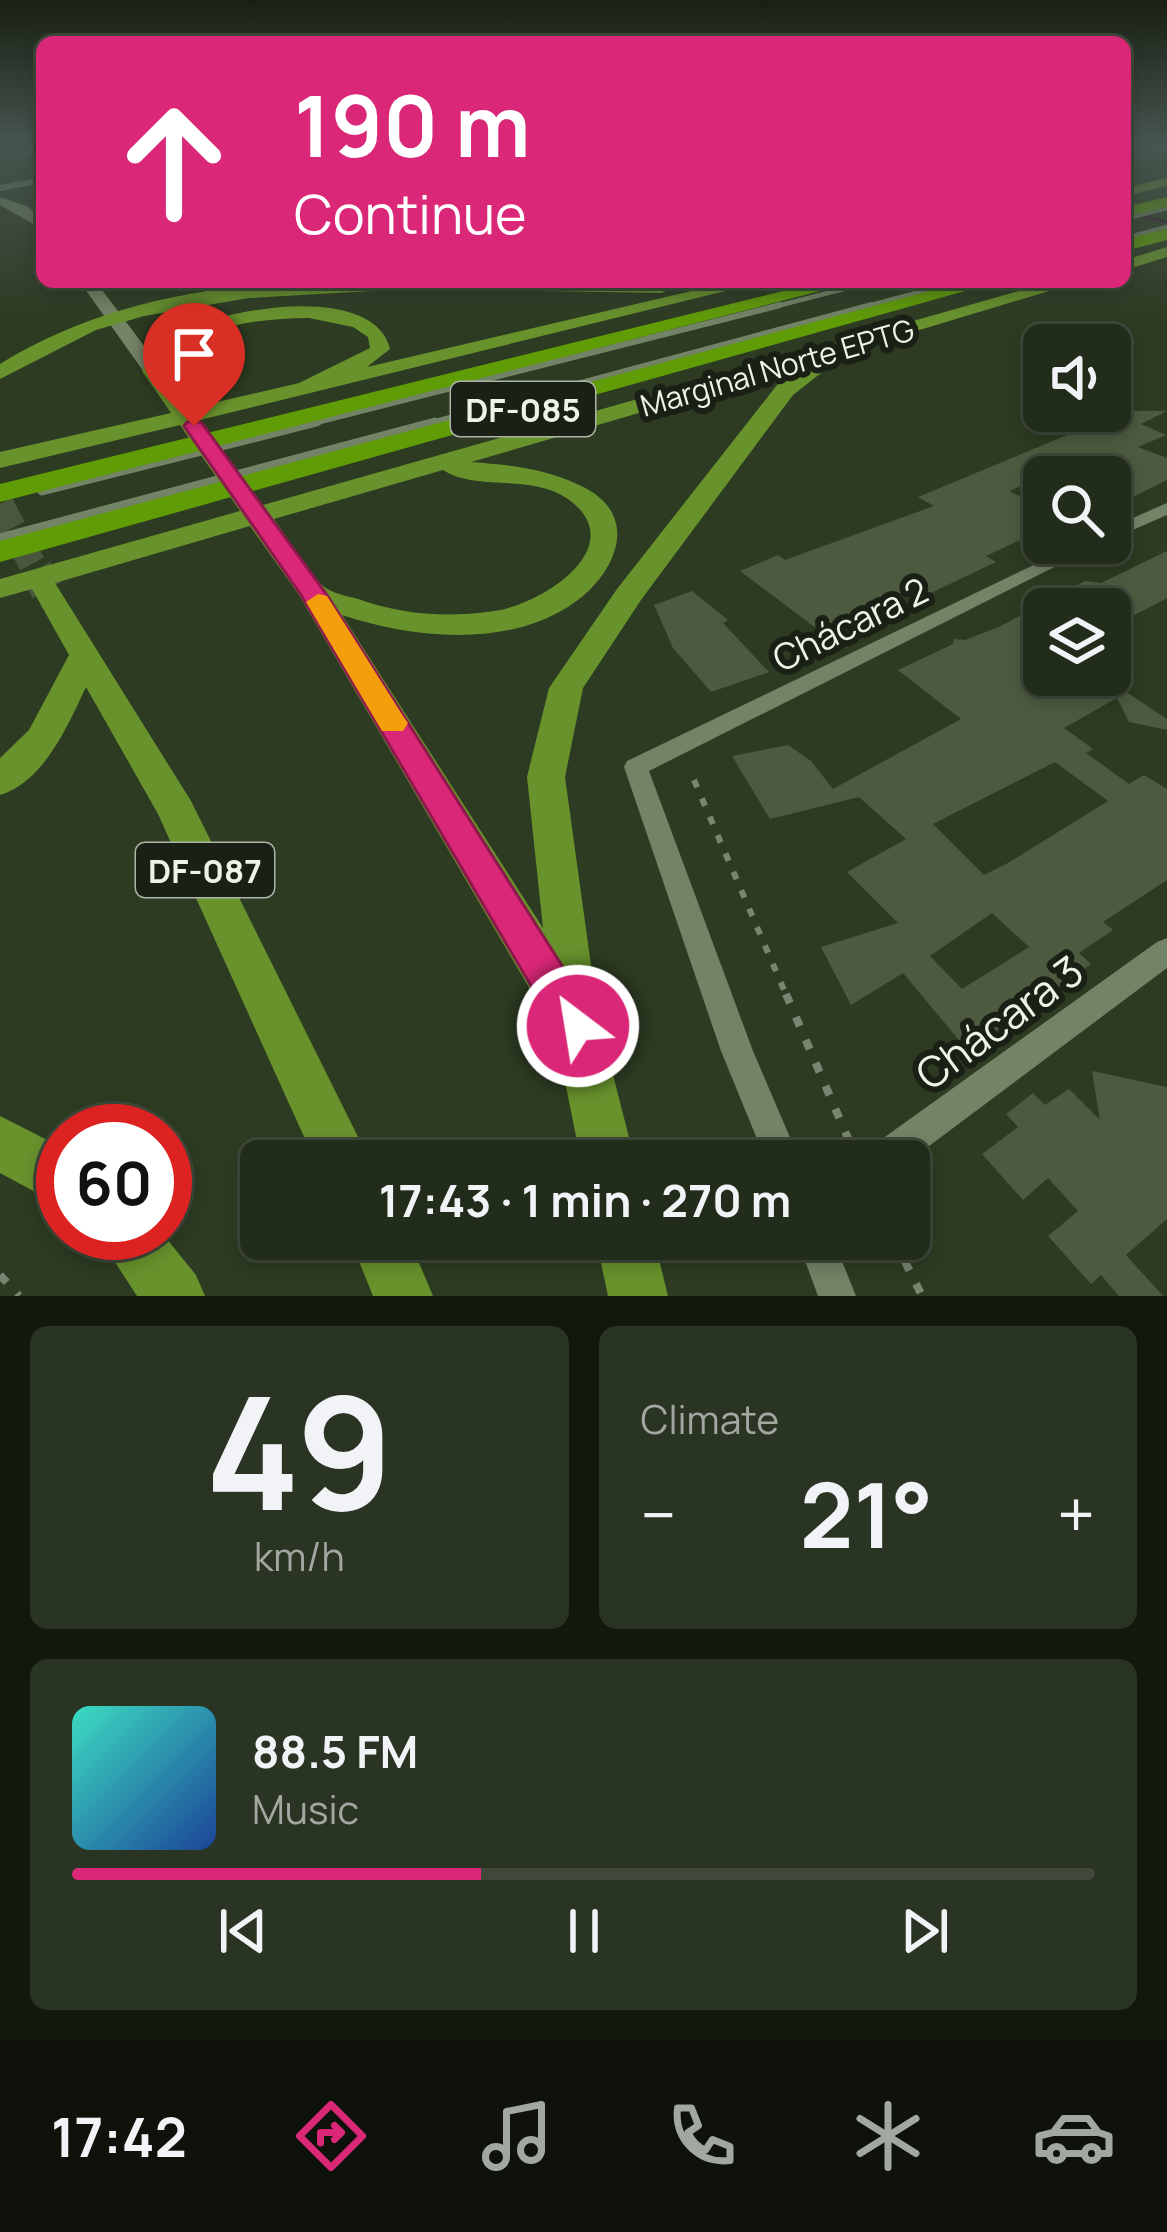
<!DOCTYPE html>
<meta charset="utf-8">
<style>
body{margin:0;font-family:Manrope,sans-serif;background:#2a3423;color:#f1f3f6;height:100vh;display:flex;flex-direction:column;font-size:45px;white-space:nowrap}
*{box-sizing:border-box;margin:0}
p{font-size:39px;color:#a2a7a2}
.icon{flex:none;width:66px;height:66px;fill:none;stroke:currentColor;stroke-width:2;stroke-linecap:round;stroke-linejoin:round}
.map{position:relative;height:1296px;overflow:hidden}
.panel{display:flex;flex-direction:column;gap:30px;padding:30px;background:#13180e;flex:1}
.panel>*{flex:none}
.banner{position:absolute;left:36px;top:36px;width:1095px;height:252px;border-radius:18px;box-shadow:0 6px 18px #0003,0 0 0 3px #3f4839;background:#db2777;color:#fff;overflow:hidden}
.buttons{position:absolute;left:1023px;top:324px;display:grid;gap:24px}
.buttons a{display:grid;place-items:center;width:108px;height:108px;border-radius:18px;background:#222c1a;box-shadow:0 6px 18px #0003,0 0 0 3px #3f4839;font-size:60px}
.speed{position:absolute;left:36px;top:1104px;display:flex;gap:24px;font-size:60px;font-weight:700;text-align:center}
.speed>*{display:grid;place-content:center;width:156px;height:156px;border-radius:50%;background:#222c1a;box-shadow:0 6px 18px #0003,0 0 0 3px #3f4839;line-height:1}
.speed .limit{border:18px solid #d22;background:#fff;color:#111}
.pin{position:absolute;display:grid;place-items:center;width:102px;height:102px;color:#fff;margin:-123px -51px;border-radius:50% 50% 50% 0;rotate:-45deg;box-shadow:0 0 12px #0007}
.pin .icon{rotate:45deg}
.me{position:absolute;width:132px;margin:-66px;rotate:329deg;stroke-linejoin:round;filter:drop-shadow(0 0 9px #0008)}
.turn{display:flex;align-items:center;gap:42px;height:252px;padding:0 60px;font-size:54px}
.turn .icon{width:156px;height:156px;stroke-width:2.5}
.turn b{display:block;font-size:84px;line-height:102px}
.big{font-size:90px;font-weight:700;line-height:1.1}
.panel .widget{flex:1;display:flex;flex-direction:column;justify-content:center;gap:18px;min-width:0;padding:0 42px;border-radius:18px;background:#2a3423}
.panel .dial{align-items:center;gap:0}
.dial b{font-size:156px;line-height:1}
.song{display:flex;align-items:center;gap:36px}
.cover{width:144px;height:144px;border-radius:18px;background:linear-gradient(135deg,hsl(170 70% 55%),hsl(220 70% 35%))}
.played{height:12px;border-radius:6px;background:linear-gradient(90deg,#db2777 40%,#3f4839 40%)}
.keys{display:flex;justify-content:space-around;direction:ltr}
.heat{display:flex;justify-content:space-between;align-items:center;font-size:66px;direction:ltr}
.panel .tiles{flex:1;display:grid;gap:30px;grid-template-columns:1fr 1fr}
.widget:last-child{grid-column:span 2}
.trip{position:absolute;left:240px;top:1140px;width:690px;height:120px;border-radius:18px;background:#222c1a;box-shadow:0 6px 18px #0003,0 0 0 3px #3f4839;font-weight:700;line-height:120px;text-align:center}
.tab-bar{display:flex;height:192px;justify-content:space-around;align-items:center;background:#0e120a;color:#a2a7a2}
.tab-bar .icon{width:84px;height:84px}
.tab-bar .selected{color:#db2777}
.tab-bar b{font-size:54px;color:#f1f3f6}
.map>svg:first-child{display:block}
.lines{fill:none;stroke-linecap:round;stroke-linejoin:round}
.stream{stroke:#321630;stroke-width:3}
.building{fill:#4c5b40;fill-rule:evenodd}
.primary-tunnel-far1{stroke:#4a573f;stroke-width:27;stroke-dasharray:27 14;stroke-linecap:butt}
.primary-tunnel{stroke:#4a573f;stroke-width:33;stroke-dasharray:33 16;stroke-linecap:butt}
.path-far1{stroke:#798570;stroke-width:6;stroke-dasharray:8 12;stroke-linecap:butt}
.path{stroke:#798570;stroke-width:8;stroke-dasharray:10 15;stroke-linecap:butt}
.lane-far2{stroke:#738366;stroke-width:4.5}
.lane-far1{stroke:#738366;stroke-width:6}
.lane{stroke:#738366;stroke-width:9}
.street{fill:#738366;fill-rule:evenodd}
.secondary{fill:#738366;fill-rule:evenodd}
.primary{fill:#68922c;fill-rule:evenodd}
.highway{fill:#609c06;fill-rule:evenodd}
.route{fill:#db2777;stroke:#8e194d;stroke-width:3}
.slow{fill:#f59e0b}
.labels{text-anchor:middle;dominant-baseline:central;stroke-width:12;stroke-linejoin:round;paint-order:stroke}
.far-street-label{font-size:30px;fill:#ebf4e5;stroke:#1a2015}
.shield{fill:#1a2015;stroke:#acb4a7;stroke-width:3}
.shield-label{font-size:33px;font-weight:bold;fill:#ebf4e5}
.street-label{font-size:36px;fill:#ebf4e5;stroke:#1a2015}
.near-street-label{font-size:42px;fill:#ebf4e5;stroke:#1a2015}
</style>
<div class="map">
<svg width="1167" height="1296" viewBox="0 0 1167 1296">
<rect width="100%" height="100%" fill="#2d3b22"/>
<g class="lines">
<!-- stream -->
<path class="stream" d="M1125,212L1167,222"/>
</g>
<!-- building -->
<path class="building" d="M1067,411H1167L1141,424L1166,435L1138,447L1167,458V480L1110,508V477H1087L1066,467L1009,491L1044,509V529L986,556L996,562L918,599L907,592L895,610L873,614L828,637L740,571L778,555L785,560L934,506L918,497L1094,424Z
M1167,551V598L1110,628V609H1044V675H1085L1114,693L1108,680L1167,719V730L1129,722L1117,698L1064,728L1093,749L1086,753L1129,784L1144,775L1167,789V880L1103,922L1113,930L1079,953L1091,964L968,1051L903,973L851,1005L821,947L898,923L847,872L906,839L859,797L770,819L732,756L788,745L811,761L833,789L961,719L898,670L953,644L954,639L965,640L999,627L1085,581L1101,583ZM1055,762L1108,801L1008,863L984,875L933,824ZM992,913L1029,947L962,989L930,956Z
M692,591L728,620L723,623L769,672L711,692L673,648L654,605Z
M1092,1071L1167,1087V1219L1126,1255L1163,1296H1119L1101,1275L1091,1284L1048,1236L1078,1211L1048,1178L1023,1200L982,1154L1018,1127L1006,1114L1033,1093L1045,1105L1069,1089L1100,1120Z"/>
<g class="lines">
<!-- primary-tunnel-far1 -->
<path class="primary-tunnel-far1" d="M0,504L37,573"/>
<!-- primary-tunnel -->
<path class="primary-tunnel" d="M36,570L47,590"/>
<!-- path-far1 -->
<path class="path-far1" d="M694,780L787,997"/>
<!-- path -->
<path class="path" d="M786,994L853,1150
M894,1239L922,1296
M0,1275L19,1296"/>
<!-- lane-far2 -->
<path class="lane-far2" d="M27,151L42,149
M1125,219L1167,208
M1125,238L1167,227
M769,308L871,282
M860,308L957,282"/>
<!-- lane-far1 -->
<path class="lane-far1" d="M305,425L780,305
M424,425L872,305"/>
<!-- lane -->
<path class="lane" d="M42,491L317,422
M0,538L435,422"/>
<!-- street -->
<path class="street" d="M1125,141L1167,147V151L1128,143Z
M42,177V183L0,191V185Z
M1167,503V515L1110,540V528Z
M1079,543H1102L649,771L753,1051L800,1161H766L721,1051L624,767L627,761Z
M1167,938V968L909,1161H863L868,1149L1157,942Z
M797,1239H833L856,1296H818Z"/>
<!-- secondary -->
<path class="secondary" d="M0,197L27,206L42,218V229L0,205Z
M80,282H96L163,371L160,375H146Z"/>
<!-- primary -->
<path class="primary" d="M1167,178V186L1125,196V188Z
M1167,247V257L1125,270V260Z
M624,282L662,283L671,288L662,293L407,289L249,298L144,316L96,330L0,379V364C181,251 421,282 624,282Z
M730,282H762L200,420L263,505L1051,282H1079L830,357V366L793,395L641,600L583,688L565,777L598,1016L635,1161H581L555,1032L299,595L250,526L55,583L191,801L370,1161H315L158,814L86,687C68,725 44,782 0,795V758L29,730L69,655L32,589L0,598V579L240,511L180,425L0,468V452L171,413L142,371C152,358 161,344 174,336C218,308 374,281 390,349L367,367ZM309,318L353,327L368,337L370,348L299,383L191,408L164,371C198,324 254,319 309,318ZM807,364L777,385L617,589L549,688L527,777L543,928L342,615C412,638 502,648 568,607C615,578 645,514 579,485C544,468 509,465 471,462ZM443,470C477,492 531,473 568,499C633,546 542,605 494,611C446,618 404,615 358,599C347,596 331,593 323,586C304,569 289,540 274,519Z
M0,1116L63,1148V1207L0,1173Z
M96,1233H162L196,1275L205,1296H137Z
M350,1239H409L433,1296H373Z
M596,1239H654L668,1296H608Z"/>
<!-- highway -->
<path class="highway" d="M1167,197V207L1125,217V207Z
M1167,229V240L1125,251V239Z
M820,282H855L0,502V484Z
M963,282H997L0,562V541Z"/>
</g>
<!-- sky -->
<linearGradient id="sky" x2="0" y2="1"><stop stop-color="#192013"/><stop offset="0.44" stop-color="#46554f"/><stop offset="1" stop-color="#46554f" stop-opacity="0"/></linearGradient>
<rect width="1167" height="323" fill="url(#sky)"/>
<!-- route -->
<path class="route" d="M187,422H201L327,595L592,1013L598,1026L592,1040L578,1045L563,1040L301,595L184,426Z"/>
<!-- slow -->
<path class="slow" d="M318,594L327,596L403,716L408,723L403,731H382L306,602Z"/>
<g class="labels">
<!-- far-street labels -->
<g class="far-street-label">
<text transform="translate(777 367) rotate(-16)">Marginal Norte EPTG</text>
</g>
<!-- shield labels -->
<g class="shield">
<rect x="451" y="382" width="144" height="54" rx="9"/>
<rect x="136" y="843" width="138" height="54" rx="9"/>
</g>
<g class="shield-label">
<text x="523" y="409">DF-085</text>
<text x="205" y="870">DF-087</text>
</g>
<!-- street labels -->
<g class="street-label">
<text transform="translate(850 624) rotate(-26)">Chácara 2</text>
</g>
<!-- near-street labels -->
<g class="near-street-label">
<text transform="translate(999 1022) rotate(-36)">Chácara 3</text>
</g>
</g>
</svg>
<div class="buttons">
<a><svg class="icon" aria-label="sound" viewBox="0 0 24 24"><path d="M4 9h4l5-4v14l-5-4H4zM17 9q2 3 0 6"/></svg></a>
<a><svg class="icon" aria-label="search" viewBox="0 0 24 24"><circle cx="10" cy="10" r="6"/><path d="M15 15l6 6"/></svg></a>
<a><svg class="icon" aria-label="layers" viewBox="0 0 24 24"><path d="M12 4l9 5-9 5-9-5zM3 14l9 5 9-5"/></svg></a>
</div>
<div class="speed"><div class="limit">60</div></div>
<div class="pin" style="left:194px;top:426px;background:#d93025"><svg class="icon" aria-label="arrive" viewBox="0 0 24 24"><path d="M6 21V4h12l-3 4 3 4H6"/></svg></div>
<svg class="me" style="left:578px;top:1026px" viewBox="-20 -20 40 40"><circle r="17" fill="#db2777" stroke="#fff" stroke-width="3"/><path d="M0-11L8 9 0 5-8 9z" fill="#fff"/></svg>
<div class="trip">17:43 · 1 min · 270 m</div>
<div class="banner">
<div class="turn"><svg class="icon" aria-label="ahead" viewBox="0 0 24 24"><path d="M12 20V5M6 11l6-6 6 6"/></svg><div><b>190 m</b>Continue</div></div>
</div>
</div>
<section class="panel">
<div class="tiles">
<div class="widget dial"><b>49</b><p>km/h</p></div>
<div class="widget"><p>Climate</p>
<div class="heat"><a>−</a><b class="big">21°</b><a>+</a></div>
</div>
<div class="widget">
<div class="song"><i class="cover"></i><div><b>88.5 FM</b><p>Music</p></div></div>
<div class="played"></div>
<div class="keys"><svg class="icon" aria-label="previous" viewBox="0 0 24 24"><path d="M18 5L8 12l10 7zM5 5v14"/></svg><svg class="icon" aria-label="pause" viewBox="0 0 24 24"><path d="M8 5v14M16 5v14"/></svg><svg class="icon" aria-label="next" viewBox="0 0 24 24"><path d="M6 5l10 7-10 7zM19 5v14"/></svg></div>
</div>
</div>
</section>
<nav class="tab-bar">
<b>17:42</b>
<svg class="icon selected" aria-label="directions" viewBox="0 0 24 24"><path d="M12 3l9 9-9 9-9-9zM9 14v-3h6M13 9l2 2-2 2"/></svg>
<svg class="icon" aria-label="music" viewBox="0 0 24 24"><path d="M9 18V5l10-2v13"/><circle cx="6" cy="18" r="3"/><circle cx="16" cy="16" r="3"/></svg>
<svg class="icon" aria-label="phone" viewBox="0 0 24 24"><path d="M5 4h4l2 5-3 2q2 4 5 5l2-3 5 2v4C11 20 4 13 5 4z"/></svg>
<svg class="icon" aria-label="climate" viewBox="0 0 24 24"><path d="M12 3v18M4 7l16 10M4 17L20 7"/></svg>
<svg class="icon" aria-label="car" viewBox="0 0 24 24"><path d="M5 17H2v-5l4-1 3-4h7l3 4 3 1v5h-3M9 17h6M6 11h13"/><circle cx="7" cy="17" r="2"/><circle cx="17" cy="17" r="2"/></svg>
</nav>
